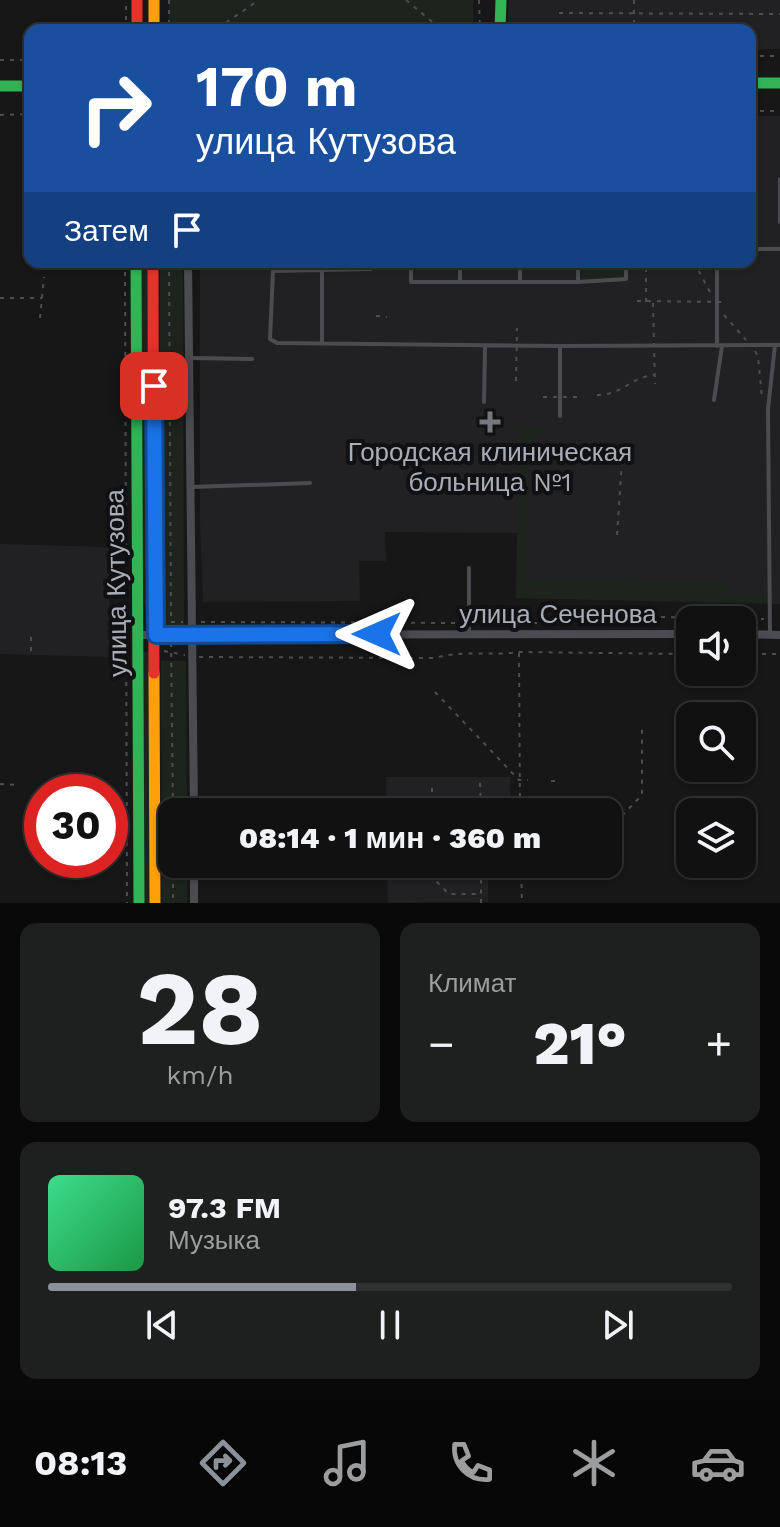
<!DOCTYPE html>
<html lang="ru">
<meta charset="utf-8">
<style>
body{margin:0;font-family:"Work Sans",sans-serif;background:#1e1f1f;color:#f1f3f6;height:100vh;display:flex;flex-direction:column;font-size:30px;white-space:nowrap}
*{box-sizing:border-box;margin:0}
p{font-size:26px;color:#9c9d9f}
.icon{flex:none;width:44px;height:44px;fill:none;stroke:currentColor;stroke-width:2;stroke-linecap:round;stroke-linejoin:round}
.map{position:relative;height:903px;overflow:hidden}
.details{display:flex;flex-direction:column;gap:20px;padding:20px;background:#090909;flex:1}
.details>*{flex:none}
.guide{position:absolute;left:24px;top:24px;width:732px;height:244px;border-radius:16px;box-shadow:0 2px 6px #0004,0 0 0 2px #303131;background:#1a4fa0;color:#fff;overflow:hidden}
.tools{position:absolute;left:676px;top:606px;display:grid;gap:16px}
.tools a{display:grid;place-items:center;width:80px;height:80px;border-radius:16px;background:#111;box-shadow:0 2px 6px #0004,0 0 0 2px #303131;font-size:40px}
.speed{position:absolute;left:24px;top:774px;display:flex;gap:16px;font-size:40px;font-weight:700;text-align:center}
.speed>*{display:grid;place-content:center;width:104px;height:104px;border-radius:50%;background:#111;box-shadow:0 2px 6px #0004,0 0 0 2px #303131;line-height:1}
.speed .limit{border:12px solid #d22;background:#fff;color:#111}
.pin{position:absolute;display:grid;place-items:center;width:68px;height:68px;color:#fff;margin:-34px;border-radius:16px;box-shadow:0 4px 12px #0006}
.me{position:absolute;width:88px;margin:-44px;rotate:270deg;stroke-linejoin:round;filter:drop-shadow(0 0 6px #0008)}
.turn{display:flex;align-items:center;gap:28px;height:168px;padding:0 40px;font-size:36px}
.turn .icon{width:104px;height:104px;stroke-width:2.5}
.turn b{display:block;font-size:56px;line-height:68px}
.then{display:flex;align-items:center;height:76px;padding:0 40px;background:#0003;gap:16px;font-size:30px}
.big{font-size:60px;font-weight:800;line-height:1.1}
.details .widget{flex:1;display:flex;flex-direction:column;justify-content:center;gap:12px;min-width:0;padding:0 28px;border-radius:16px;background:#1e1f1f}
.details .dial{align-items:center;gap:0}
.dial b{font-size:104px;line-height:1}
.song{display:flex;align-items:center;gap:24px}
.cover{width:96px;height:96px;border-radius:12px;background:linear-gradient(135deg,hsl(150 70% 55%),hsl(140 70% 35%))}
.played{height:8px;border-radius:4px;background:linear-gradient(90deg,#8c9099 45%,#303131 45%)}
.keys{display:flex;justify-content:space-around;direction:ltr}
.heat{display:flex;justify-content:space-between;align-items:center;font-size:44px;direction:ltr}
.details .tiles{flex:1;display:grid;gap:20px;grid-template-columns:1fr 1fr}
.widget:last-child{grid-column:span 2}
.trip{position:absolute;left:158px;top:798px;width:464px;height:80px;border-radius:16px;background:#111;box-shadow:0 2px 6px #0004,0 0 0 2px #303131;font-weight:800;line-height:80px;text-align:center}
.tabs{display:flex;height:128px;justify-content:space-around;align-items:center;background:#070707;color:#9c9d9f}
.tabs .icon{width:56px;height:56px}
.tabs .selected{color:#8c9099}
.tabs b{font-size:36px;color:#f1f3f6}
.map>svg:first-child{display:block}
.built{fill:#212123}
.green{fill:#1d241e}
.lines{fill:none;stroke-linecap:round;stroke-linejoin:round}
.path{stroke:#4d4e52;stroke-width:2;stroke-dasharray:4 6;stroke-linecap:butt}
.lane{stroke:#4b4c50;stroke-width:4}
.street{stroke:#4b4c50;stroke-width:8}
.fast{stroke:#30b455;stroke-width:11}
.slow{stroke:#ff9f0a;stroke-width:11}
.jam{stroke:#e5322d;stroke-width:11}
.path-bridge{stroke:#4d4e52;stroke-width:2;stroke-dasharray:4 6;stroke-linecap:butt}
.route-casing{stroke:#114b97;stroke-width:20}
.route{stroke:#1a73e8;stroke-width:14}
.poi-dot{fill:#757880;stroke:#111113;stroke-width:3}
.labels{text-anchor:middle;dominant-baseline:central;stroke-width:8;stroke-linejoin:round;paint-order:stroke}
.poi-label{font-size:26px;fill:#a8adb8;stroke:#111113}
.street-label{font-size:26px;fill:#a8adb8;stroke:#111113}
</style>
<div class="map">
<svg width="780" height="903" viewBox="0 0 780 903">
<rect width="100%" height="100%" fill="#171717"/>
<!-- built -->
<path class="built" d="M509,0H780V49L750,50V30H507Z
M750,116H780V604L516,598L517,533L385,532L386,561H359L360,601L203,602L200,521V262H750Z
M0,544L109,547L110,657L0,654Z
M386,777H510L511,812H387Z
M387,864H513L514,870L488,871V902L388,903Z"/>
<!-- green -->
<path class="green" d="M169,0H473V30H169Z
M141,262H149L148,407L142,408Z
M160,262H183L184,627H160Z
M578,262H626V279L578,282Z
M141,418L145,420V450L149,475L147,627L141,572Z
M519,426H544L543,433L529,444L528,578L725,582L724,593L769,595L770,603L516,598Z
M149,651L150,903H143L142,653Z
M161,661H186L187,812H172V864H187V903H162Z"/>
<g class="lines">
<!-- path -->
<path class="path" d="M169,0V30
M406,0L442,30
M479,0L480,30
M634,0V30
M559,13L780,14
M126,30V0
M197,30L227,22L259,0
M750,56H780
M0,60H30
M750,111H780
M0,115L30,114
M125,262L127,903
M169,262L171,621
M694,262L710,292
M0,298H42
M646,302V262
M724,315L746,340
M376,316L387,317
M40,318L44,277
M755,351L758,356L762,399
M597,395C623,395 630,377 655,375
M617,535L622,461
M171,622H183
M201,622L463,623
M473,623H543L559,615L764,619
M31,637V655
M171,643L173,812
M164,651L185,655
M519,653L520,812
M742,654H780
M199,657L435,658C459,650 493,656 519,652L690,654
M435,692L519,780H528
M551,781H560
M480,783L481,812
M0,784L17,785
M432,812V782
M608,830L642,795V727
M173,864V903
M431,864V876L449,894H481V864
M521,864L522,903
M561,878L574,864
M481,903V895"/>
<!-- lane -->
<path class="lane" d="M780,179V222
M750,249H780
M322,262V343
M411,262V282H578
M460,262V282
M520,262V282
M578,262V282L626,279V262
M371,269L273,271L270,339L277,343L560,346V416
M560,346L780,345
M717,346V262
M190,358L252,359
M714,400L722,346
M484,402L485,347
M191,487L310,483
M469,568V634
M770,634L768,409L775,345"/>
<!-- street -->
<path class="street" d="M188,262L194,812
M742,634L780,635
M139,635L690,634
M194,903V864"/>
<!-- fast -->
<path class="fast" d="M500,30L501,0
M750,83H780
M0,86H30
M136,262L139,903"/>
<!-- slow -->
<path class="slow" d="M154,0V30
M154,673L155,903"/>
<!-- jam -->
<path class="jam" d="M137,0V30
M153,262L154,673"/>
<!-- path-bridge -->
<path class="path-bridge" d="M637,301L723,302
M653,303L655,384
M516,381L517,328
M543,397H582"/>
</g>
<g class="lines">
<defs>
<path id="route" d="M154,386L156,635L377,634"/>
</defs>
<!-- route casing -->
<use href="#route" class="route-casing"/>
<!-- route -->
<use href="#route" class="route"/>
</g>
<!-- markers -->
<path class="poi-dot" d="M486 410h8v8h8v8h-8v8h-8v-8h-8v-8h8z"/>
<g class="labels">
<!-- poi labels -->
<g class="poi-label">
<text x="490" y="452">Городская клиническая<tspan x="490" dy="30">больница №1</tspan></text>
</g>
<!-- street labels -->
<g class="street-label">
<text transform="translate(116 583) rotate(-91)">улица Кутузова</text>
<text x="558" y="614">улица Сеченова</text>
</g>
</g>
</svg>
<div class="tools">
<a><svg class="icon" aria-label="sound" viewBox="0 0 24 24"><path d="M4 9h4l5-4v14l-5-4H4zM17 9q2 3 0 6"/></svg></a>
<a><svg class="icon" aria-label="search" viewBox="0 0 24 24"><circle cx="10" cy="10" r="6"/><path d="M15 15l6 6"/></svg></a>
<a><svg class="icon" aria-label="layers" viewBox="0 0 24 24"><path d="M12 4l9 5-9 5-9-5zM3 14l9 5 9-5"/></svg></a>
</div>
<div class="speed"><div class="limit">30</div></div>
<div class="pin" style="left:154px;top:386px;background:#d93025"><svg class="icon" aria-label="arrive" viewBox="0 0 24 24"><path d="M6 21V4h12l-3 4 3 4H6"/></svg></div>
<svg class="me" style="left:377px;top:634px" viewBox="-20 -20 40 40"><path d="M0-17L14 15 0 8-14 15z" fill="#1a73e8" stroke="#fff" stroke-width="4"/></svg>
<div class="trip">08:14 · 1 мин · 360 m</div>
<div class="guide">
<div class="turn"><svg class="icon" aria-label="right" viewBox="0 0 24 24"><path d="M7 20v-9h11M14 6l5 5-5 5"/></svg><div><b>170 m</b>улица Кутузова</div></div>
<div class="then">Затем<svg class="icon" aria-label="arrive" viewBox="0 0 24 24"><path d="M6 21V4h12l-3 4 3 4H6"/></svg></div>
</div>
</div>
<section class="details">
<div class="tiles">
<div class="widget dial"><b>28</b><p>km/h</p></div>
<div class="widget"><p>Климат</p>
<div class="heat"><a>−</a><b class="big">21°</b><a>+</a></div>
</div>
<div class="widget">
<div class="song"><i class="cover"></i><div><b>97.3 FM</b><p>Музыка</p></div></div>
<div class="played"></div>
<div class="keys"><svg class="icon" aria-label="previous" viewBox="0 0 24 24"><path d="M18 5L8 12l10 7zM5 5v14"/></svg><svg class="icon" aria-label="pause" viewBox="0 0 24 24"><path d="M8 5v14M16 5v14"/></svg><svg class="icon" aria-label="next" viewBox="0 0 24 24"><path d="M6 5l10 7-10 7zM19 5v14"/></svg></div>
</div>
</div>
</section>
<nav class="tabs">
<b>08:13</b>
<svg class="icon selected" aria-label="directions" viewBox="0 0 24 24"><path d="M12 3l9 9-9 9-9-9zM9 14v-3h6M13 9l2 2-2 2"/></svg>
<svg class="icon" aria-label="music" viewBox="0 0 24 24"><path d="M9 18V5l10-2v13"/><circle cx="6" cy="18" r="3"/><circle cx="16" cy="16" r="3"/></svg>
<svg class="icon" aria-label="phone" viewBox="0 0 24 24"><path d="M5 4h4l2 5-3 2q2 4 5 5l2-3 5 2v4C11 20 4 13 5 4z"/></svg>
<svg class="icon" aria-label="climate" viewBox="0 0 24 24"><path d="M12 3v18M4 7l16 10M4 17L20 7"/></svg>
<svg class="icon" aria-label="car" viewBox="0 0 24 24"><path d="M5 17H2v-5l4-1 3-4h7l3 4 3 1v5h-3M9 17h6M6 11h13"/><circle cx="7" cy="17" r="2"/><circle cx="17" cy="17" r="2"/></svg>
</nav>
